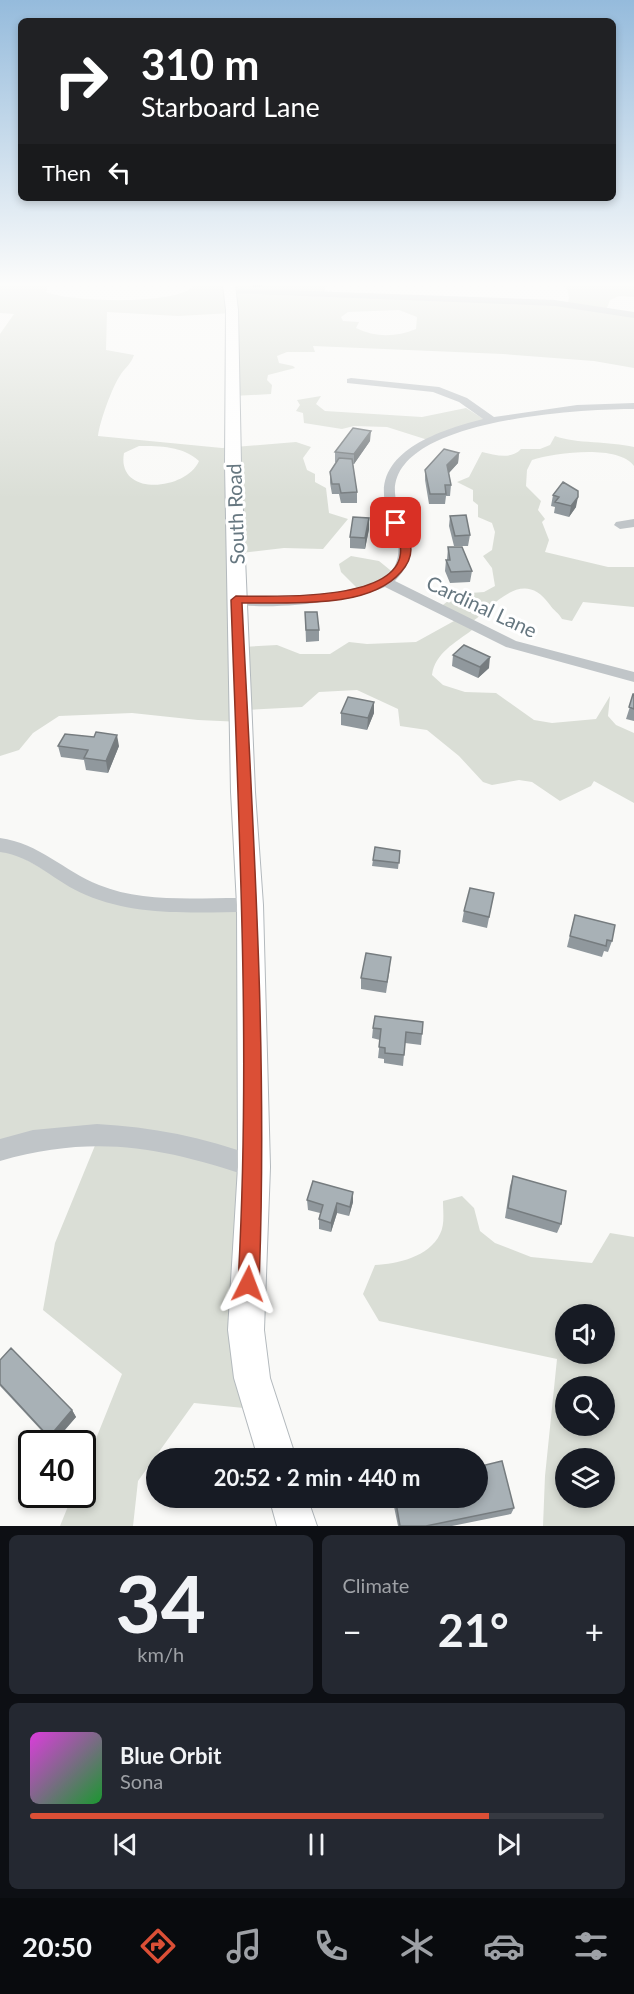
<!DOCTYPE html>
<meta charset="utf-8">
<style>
body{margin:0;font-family:Lato,sans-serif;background:#242831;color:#f1f3f6;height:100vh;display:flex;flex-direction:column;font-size:22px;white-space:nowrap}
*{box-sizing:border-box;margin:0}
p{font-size:20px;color:#9ea1a6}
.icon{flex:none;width:33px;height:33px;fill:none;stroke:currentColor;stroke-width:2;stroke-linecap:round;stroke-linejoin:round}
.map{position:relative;height:1526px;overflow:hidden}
.panel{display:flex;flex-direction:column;gap:9px;padding:9px;background:#0d0f14;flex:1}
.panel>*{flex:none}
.hud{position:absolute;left:18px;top:18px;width:598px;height:183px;border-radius:9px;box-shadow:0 3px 9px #0003;background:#202124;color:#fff;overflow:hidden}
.buttons{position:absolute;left:555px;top:1304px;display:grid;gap:12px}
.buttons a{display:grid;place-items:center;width:60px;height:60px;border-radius:50%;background:#171b24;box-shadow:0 3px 9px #0003;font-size:30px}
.speed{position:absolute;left:18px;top:1430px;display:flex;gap:12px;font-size:30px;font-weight:700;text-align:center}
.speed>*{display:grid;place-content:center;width:78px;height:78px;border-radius:50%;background:#171b24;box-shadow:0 3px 9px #0003;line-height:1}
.speed .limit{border:3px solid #111;border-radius:9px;background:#fff;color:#111}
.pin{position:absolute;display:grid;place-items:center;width:51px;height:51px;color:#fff;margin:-26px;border-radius:12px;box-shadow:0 3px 9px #0006}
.me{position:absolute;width:66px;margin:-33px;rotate:3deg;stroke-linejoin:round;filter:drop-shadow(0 0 4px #0008)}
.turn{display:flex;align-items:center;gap:21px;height:126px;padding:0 24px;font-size:27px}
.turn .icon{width:78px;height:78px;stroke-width:2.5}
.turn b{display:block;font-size:42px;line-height:51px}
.then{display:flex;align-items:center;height:57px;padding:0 24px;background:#0003;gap:12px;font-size:22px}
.big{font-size:45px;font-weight:700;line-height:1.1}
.panel .tile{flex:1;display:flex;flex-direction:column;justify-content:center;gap:9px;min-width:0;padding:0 21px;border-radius:9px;background:#242831}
.panel .dial{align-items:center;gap:0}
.dial b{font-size:78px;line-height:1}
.song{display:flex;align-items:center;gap:18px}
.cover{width:72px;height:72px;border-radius:9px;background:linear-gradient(135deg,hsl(300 70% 55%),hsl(130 70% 35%))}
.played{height:6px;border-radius:3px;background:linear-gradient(90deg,#db4f36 80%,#363941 80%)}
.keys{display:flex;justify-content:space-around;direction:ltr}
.heat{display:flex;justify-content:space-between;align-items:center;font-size:33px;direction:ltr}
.panel .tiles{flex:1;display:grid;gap:9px;grid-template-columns:1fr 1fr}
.tile:last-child{grid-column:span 2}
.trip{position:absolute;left:146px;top:1448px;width:342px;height:60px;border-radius:30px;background:#171b24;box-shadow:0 3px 9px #0003;font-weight:700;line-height:60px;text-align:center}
.tabs{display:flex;height:96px;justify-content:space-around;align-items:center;background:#090b0e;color:#9ea1a6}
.tabs .icon{width:42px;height:42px}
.tabs .active{color:#db4f36}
.tabs b{font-size:27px;color:#f1f3f6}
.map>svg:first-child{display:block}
.green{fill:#daded6;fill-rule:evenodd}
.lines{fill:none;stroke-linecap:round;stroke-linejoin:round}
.secondary-casing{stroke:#b3b9bd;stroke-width:2}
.street{fill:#c0c5c8;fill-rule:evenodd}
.secondary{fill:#fff;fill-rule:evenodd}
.wall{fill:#90989d}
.shaded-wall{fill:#767c7f}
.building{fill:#a8b1b6;stroke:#767c7f;stroke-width:1.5}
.route{fill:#db4f36;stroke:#8e3323;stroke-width:1.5}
.labels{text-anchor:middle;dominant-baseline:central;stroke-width:6;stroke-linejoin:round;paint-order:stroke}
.street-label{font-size:20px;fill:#667780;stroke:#fff}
</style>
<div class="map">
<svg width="634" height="1526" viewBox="0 0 634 1526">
<rect width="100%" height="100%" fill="#f9f9f7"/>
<!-- green -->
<path class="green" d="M0,285H49L46,292C70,302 178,306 195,285H325V292L568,303L569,297L566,285H634V297L619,296L610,300L607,308L634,314V368L594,361L503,354L313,346L315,352H287L277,356L279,363L293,366L295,368L268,375L267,380L272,385L271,394L233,396L232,313L178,316L107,312L106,350L134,355C131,364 126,367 121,374C112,387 100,421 98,436L222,448L296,442L311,447L303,458L307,470L315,474V482L326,488L329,513L348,519L323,549L284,548L241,553L242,647L277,645L300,654H330L349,642L367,644L416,642L454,621L439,608L457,594L484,592L495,586L492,568L483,556L492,550L495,532L492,523L478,517V505L473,501V490L457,482L469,477L482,452C495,455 511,460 521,449H540L550,445L555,436C577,444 609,441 634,447V466C618,444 555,453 532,460L527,470L526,486L541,501L538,510L545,519L542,522L549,540L545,552L608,567H634V607L583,602L572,621L562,619C559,613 553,610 550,605C522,565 493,608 469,624L472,630C455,643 435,653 432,675L443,685L465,692L496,693L534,720L552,723L596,719L610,696L608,716L616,725L634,733V803L594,781L591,786L560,801L532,782L519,780L492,785L483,782L459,756L427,730L400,726L398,709L357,690L319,692L302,707L244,710L242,722L198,720L132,713L59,716L33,733L19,750L0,756V334L14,314L0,313ZM399,310L417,317L416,329C396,337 376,338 356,328L359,322L343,321L341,317L348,312ZM139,446C161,446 182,446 199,461C186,491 116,497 124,453Z
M321,396L316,404L325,411L422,417L466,408L485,420L428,440L387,427L354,426L342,429L304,423L303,413L296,411L300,405L297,400Z
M351,556L379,561L395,574L359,590L341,572L339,564Z
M0,851L18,855L90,896L249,903L264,1410L194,1403L138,1481L133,1526H60L73,1494H82L83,1471L122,1374L43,1310L55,1243L103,1126L0,1143Z
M462,1196L474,1208L480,1231L495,1243L531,1257L592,1263L610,1233L634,1237V1526H543L545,1476L557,1359L379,1321L363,1294L375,1265C397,1264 429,1257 440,1234C445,1225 443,1211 443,1201ZM566,1314H604V1353H566ZM566,1386H604V1425H566ZM566,1458H604V1497H566Z"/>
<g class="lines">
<defs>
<path id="secondary" d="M223,285H235L238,310L241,464L255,792L263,905L270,1167L264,1330L270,1378L296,1458H258L234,1378L228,1330L238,1167L237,905L231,792L225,464L226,310Z
M269,1497H307L317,1526H277Z"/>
</defs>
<!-- secondary casing -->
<use href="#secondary" class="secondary-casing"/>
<!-- street -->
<path class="street" d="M227,288L555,300L634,312V318L555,306L230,293L226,290Z
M351,378L439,387L467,398L494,417L577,405L634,403V409C584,409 391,418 395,493C398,531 430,544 395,581L516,641L634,672V682L506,647L385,587C352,601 266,612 231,603V597L236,596C269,596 383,600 396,563C403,544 393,527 387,510C368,452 441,430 483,419L459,402L433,392L347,383V379Z
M634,519V527L620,529L614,525L616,522Z
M0,838C39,843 64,871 99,885C145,904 202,897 250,898L257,900L259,905L257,910L250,912C196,912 137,917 86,895C56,883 33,856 0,852Z
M97,1124C153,1127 209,1138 262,1159L266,1167L262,1175L254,1178C162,1147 96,1134 0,1161V1139L33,1130Z"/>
<!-- secondary -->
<use href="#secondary" class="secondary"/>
</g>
<!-- wall -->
<path class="wall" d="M252,285H263L262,287H253Z
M370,441L354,464H353L357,492V503H341L339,494H332L330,483V472L336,462H335V452Z
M459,453L458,463L449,473L451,485L450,496H446L445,504H429L425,480V470Z
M563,482L576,507L569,517L554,513L555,507L551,506L553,495Z
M450,516L470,535L468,546H454L449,526Z
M369,518V529L365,549L350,548V537Z
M448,547L472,571L470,582L450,583L445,571L446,560H447Z
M305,612L319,630V641L306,642Z
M453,655L489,668L478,678L452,666Z
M634,694V721L626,719Z
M374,702V713L367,730L341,725V713Z
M58,746H119L108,773L86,770L84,760L61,757Z
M400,851L398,869L372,866L373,860Z
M494,893L487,928L462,922L464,911Z
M575,915L612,941L608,952L604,951L602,957L567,947Z
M390,968L386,993L361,989V978Z
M373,1028L422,1034L421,1045L405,1043L403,1066L384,1063V1059L378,1058L380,1040L372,1038Z
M513,1176L561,1224L557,1233L505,1218L510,1186Z
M307,1200L353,1202L349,1216L337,1213L331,1232L319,1229V1219L320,1213L308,1210Z
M0,1360L72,1410L76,1417L54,1443H53L0,1386Z
M392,1497H477L514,1508L511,1514L452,1526H398Z"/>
<!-- shaded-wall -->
<path class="shaded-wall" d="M371,431L370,441L354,464V454Z
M459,453L458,463L446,476L447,465Z
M578,497L576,507L569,517L571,506Z
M369,518V529L365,549V538Z
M490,657L489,668L478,678L480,667Z
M374,702V713L367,730L368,718Z
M117,735L119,746L108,773L106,761Z
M353,1192V1202L349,1216L350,1207Z
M337,1203V1213L331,1232V1223Z
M72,1410L76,1417L53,1443L49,1437Z"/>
<!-- building -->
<path class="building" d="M353,428L371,431L354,454L335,452Z
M444,449L459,453L447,465L451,485H445L446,494H430L425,470Z
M339,458L352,459L357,492L341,493L339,484H332L330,472Z
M563,482L578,491V497L571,506L555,502L559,497L553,495Z
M466,515L470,535L455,536L450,516Z
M353,517L369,518L365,538L350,537Z
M448,547H462L472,571L451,572L446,560H450Z
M305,612H317L319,630H306Z
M464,645L490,657L480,667L453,655Z
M633,694H634V709L629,707Z
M348,697L374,702L368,718L341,713Z
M96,732L117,735L106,761L84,758L88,750L58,746L65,734L94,737Z
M375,847L400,851L399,863L373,860Z
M470,888L494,893L489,917L464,911Z
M575,915L615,925L612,941L607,940L606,946L570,936Z
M366,953L391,957L387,982L361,978Z
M375,1016L423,1022L422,1034L406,1032L404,1055L385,1053V1048L379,1047L381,1029L373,1028Z
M513,1176L566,1191L561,1224L508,1208Z
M313,1181L353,1192L350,1207L337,1203L331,1223L319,1219L323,1205L307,1200Z
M11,1348L72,1410L49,1437L0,1384V1360Z
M467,1450L469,1458H429Z
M502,1461L514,1508L426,1526H400L395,1497H477V1467Z"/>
<!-- sky -->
<linearGradient id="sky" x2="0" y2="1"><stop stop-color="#95bbdc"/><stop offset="0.57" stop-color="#fcfcfb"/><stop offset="1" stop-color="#fcfcfb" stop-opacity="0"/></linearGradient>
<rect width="634" height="499" fill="url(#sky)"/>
<!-- route -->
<path class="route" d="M396,520C403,523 408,535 410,543C413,554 408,564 401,572C368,610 289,602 242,603C253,830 268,1057 259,1284L256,1291L248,1294L241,1291L238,1284C251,1056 239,828 231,600L236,596C270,596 411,604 400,544C399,538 394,530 391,523Z"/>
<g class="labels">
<!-- street labels -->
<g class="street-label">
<text transform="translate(235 514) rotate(-92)">South Road</text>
<text transform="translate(482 606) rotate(25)">Cardinal Lane</text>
</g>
</g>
</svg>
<div class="buttons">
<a><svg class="icon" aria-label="sound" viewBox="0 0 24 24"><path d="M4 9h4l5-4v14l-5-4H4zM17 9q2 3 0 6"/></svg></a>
<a><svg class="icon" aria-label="search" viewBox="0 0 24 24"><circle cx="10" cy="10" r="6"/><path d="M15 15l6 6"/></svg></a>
<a><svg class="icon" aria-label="layers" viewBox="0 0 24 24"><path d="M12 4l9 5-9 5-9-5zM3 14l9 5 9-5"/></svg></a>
</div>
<div class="speed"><div class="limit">40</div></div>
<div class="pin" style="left:396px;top:523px;background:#d93025"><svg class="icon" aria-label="arrive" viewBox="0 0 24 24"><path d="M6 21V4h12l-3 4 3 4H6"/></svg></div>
<svg class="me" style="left:248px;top:1284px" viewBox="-20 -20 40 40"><path d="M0-17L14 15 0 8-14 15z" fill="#db4f36" stroke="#fff" stroke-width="4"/></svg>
<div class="trip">20:52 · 2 min · 440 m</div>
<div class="hud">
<div class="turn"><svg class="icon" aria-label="right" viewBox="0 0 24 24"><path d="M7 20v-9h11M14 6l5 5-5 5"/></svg><div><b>310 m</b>Starboard Lane</div></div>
<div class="then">Then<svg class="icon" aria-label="left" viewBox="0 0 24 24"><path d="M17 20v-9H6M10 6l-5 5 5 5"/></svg></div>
</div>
</div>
<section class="panel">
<div class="tiles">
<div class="tile dial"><b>34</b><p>km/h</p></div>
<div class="tile"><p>Climate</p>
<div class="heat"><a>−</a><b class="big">21°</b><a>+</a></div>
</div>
<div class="tile">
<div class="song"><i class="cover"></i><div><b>Blue Orbit</b><p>Sona</p></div></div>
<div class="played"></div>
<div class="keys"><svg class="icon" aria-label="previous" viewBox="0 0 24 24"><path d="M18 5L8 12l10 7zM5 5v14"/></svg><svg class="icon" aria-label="pause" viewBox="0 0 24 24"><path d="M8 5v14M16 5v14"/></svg><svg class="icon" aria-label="next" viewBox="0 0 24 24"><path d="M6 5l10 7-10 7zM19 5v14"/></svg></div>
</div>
</div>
</section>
<nav class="tabs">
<b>20:50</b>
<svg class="icon active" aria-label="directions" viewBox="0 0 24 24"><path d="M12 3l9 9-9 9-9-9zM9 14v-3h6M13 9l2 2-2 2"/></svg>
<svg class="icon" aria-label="music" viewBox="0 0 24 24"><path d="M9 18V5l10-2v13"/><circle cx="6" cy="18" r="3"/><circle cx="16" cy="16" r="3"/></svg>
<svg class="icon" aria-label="phone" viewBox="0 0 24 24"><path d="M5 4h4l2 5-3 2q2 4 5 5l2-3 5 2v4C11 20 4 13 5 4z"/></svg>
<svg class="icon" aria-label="climate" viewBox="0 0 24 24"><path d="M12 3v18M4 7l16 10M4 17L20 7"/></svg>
<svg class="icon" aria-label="car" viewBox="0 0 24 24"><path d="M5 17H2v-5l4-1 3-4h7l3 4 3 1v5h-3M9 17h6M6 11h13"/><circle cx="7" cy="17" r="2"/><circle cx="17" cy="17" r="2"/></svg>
<svg class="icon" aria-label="filters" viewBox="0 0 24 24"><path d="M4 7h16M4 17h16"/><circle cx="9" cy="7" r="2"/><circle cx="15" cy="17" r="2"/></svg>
</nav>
